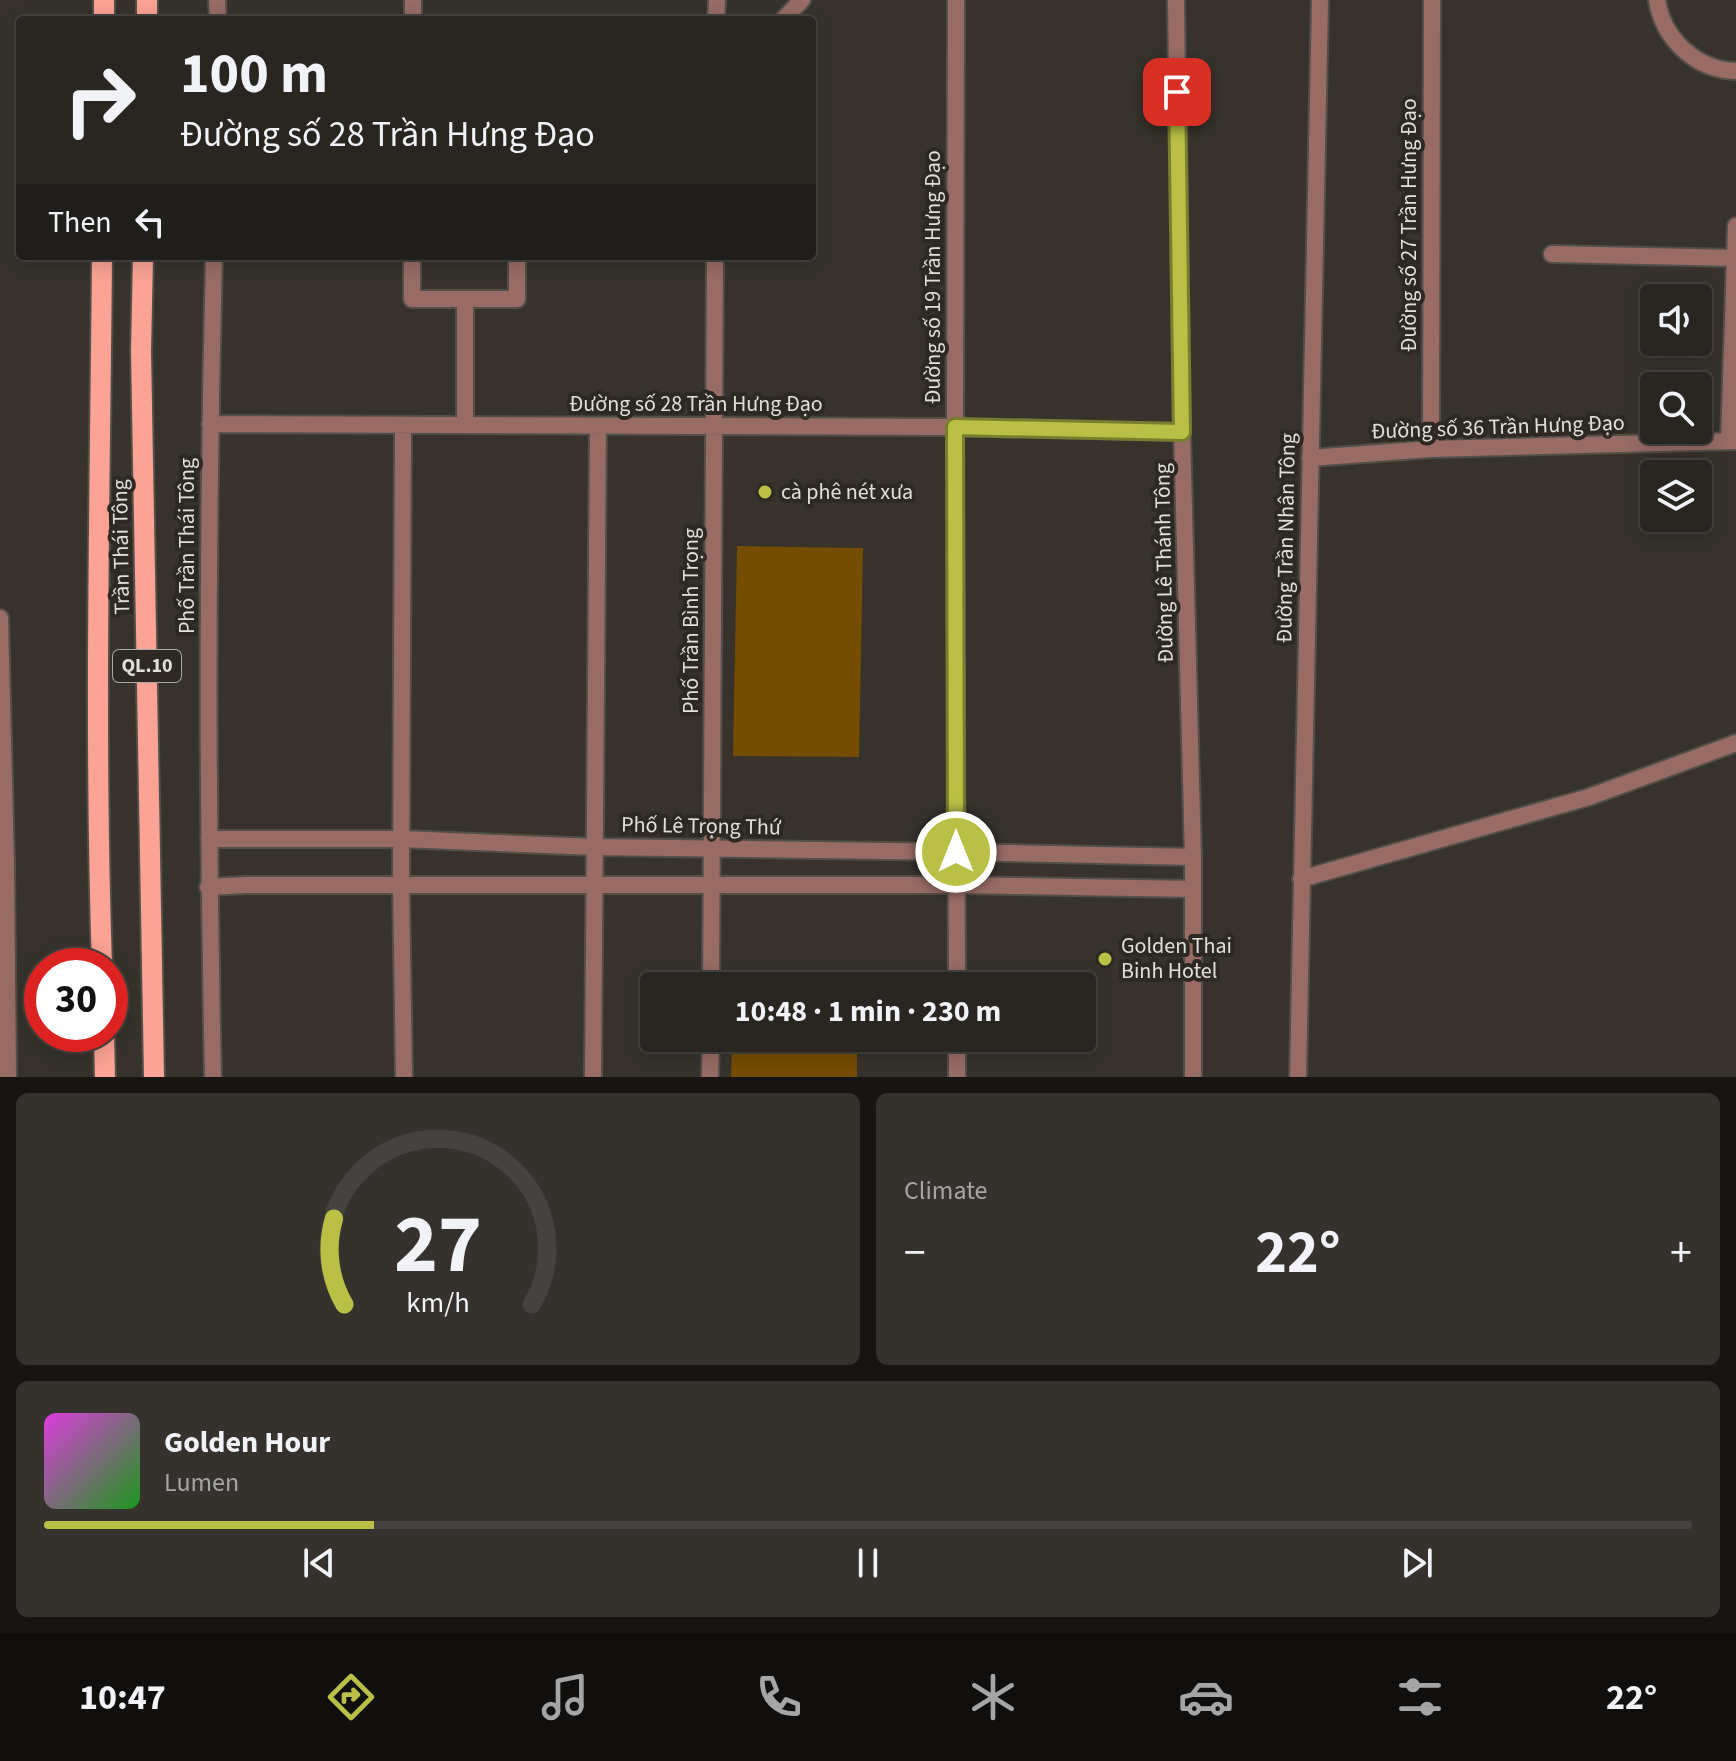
<!DOCTYPE html>
<meta charset="utf-8">
<style>
body{margin:0;font-family:"Source Sans 3",sans-serif;background:#35322e;color:#f1f3f6;height:100vh;display:flex;flex-direction:column;font-size:30px;white-space:nowrap}
*{box-sizing:border-box;margin:0}
p{font-size:26px;color:#a5a5a5}
.icon{flex:none;width:44px;height:44px;fill:none;stroke:currentColor;stroke-width:2;stroke-linecap:round;stroke-linejoin:round}
.map{position:relative;height:1077px;overflow:hidden}
.drawer{display:flex;flex-direction:column;gap:16px;padding:16px;background:#171512;flex:1}
.drawer>*{flex:none}
.banner{position:absolute;left:16px;top:16px;width:800px;height:244px;border-radius:8px;box-shadow:0 4px 20px #0003,0 0 0 2px #45433f;background:#292621;color:#f1f3f6;overflow:hidden}
.controls{position:absolute;left:1640px;top:284px;display:grid;gap:16px}
.controls a{display:grid;place-items:center;width:72px;height:72px;border-radius:8px;background:#292621;box-shadow:0 4px 20px #0003,0 0 0 2px #45433f;font-size:40px}
.speed{position:absolute;left:24px;top:948px;display:flex;gap:16px;font-size:40px;font-weight:700;text-align:center}
.speed>*{display:grid;place-content:center;width:104px;height:104px;border-radius:50%;background:#292621;box-shadow:0 4px 20px #0003,0 0 0 2px #45433f;line-height:1}
.speed .limit{border:12px solid #d22;background:#fff;color:#111}
.pin{position:absolute;display:grid;place-items:center;width:68px;height:68px;color:#fff;margin:-34px;border-radius:16px;box-shadow:0 4px 12px #0006}
.me{position:absolute;width:88px;margin:-44px;rotate:0deg;stroke-linejoin:round;filter:drop-shadow(0 0 6px #0008)}
.turn{display:flex;align-items:center;gap:28px;height:168px;padding:0 32px;font-size:36px}
.turn .icon{width:104px;height:104px;stroke-width:2.5}
.turn b{display:block;font-size:56px;line-height:68px}
.then{display:flex;align-items:center;height:76px;padding:0 32px;background:#0003;gap:16px;font-size:30px}
.big{font-size:60px;font-weight:700;line-height:1.1}
.drawer .card{flex:1;display:flex;flex-direction:column;justify-content:center;gap:12px;min-width:0;padding:0 28px;border-radius:12px;background:#35322e}
.drawer .dial{align-items:center;gap:0}
.dial svg{height:208px;overflow:visible;fill:none;stroke:#45433f;stroke-width:7;stroke-linecap:round;text-anchor:middle}
.dial text{fill:#f1f3f6;stroke:none}
.song{display:flex;align-items:center;gap:24px}
.cover{width:96px;height:96px;border-radius:12px;background:linear-gradient(135deg,hsl(300 70% 55%),hsl(120 70% 35%))}
.played{height:8px;border-radius:4px;background:linear-gradient(90deg,#bac046 20%,#45433f 20%)}
.keys{display:flex;justify-content:space-around;direction:ltr}
.heat{display:flex;justify-content:space-between;align-items:center;font-size:44px;direction:ltr}
.drawer .tiles{flex:1;display:grid;gap:16px;grid-template-columns:1fr 1fr}
.card:last-child{grid-column:span 2}
.trip{position:absolute;left:640px;top:972px;width:456px;height:80px;border-radius:8px;background:#292621;box-shadow:0 4px 20px #0003,0 0 0 2px #45433f;font-weight:700;line-height:80px;text-align:center}
.menu{display:flex;height:128px;justify-content:space-around;align-items:center;background:#100f0d;color:#a5a5a5}
.menu .icon{width:56px;height:56px}
.menu .on{color:#bac046}
.menu b{font-size:36px;color:#f1f3f6}
.map>svg:first-child{display:block}
.green{fill:#754d00}
.lines{fill:none;stroke-linecap:round;stroke-linejoin:round}
.street-casing{stroke:#524e48;stroke-width:20}
.primary-casing{stroke:#524e48;stroke-width:24}
.street{stroke:#986c65;stroke-width:16}
.primary{stroke:#fba394;stroke-width:20}
.route-casing{stroke:#797d2e;stroke-width:20}
.route{stroke:#bac046;stroke-width:14}
.poi-dot{fill:#bac046;stroke:#2d2822;stroke-width:3}
.labels{text-anchor:middle;dominant-baseline:central;stroke-width:8;stroke-linejoin:round;paint-order:stroke}
.shield{fill:#2d2822;stroke:#aca8a4;stroke-width:2}
.shield-label{font-size:20px;font-weight:bold;fill:#e2dfdb}
.street-label{font-size:22px;fill:#e2dfdb;stroke:#2d2822}
.poi-label{font-size:22px;fill:#e2dfdb;stroke:#2d2822;text-anchor:start}
</style>
<div class="map">
<svg width="1736" height="1077" viewBox="0 0 1736 1077">
<rect width="100%" height="100%" fill="#37322c"/>
<!-- green -->
<path class="green" d="M737,546L863,548L859,757L733,756Z
M732,1038H857V1077H731Z"/>
<g class="lines">
<defs>
<path id="street" d="M217,0L218,20
M956,0L955,427L957,986
M1176,0L1182,432L1193,857V1077
M1657,0C1663,39 1696,70 1736,71
M413,20V0
M716,20L717,0
M783,20L802,0
M1552,254L1736,258
M412,256V299H517V256
M210,424L955,427L1182,432
M403,425L401,885L404,1077
M465,425V299
M1729,441L1736,226
M1431,449L1432,0
M1310,458L1431,449L1736,441
M0,618L6,864L8,1077
M209,839H402L595,847L956,852L1193,857
M1301,879L1589,797L1736,743
M208,887L245,885H956L1193,889
M711,986L715,256
M957,1038V1077
M213,1077C207,803 207,530 214,256
M593,1077L598,426
M710,1077L711,1038
M1298,1077L1320,0"/>
<path id="primary" d="M104,20V0
M147,20V0
M143,256L141,351L154,1077
M102,966C94,729 100,493 102,256
M104,1034L105,1077"/>
</defs>
<!-- street casing -->
<use href="#street" class="street-casing"/>
<!-- primary casing -->
<use href="#primary" class="primary-casing"/>
<!-- street -->
<use href="#street" class="street"/>
<!-- primary -->
<use href="#primary" class="primary"/>
</g>
<g class="lines">
<defs>
<path id="route" d="M956,852L955,427L1182,432L1177,92"/>
</defs>
<!-- route casing -->
<use href="#route" class="route-casing"/>
<!-- route -->
<use href="#route" class="route"/>
</g>
<!-- markers -->
<g class="poi-dot">
<circle cx="765" cy="492" r="8"/>
<circle cx="1105" cy="959" r="8"/>
</g>
<g class="labels">
<!-- shield labels -->
<rect class="shield" x="113" y="650" width="68" height="32" rx="6"/>
<g class="shield-label">
<text x="147" y="666">QL.10</text>
</g>
<!-- street labels -->
<g class="street-label">
<text transform="translate(1409 225) rotate(-90)">Đường số 27 Trần Hưng Đạo</text>
<text transform="translate(933 277) rotate(-90)">Đường số 19 Trần Hưng Đạo</text>
<text x="696" y="404">Đường số 28 Trần Hưng Đạo</text>
<text transform="translate(1498 427) rotate(-2)">Đường số 36 Trần Hưng Đạo</text>
<text transform="translate(1286 538) rotate(-89)">Đường Trần Nhân Tông</text>
<text transform="translate(187 546) rotate(-90)">Phố Trần Thái Tông</text>
<text transform="translate(121 547) rotate(-91)">Trần Thái Tông</text>
<text transform="translate(1164 563) rotate(-91)">Đường Lê Thánh Tông</text>
<text transform="translate(691 621) rotate(-90)">Phố Trần Bình Trọng</text>
<text transform="translate(701 826) rotate(1)">Phố Lê Trọng Thứ</text>
</g>
<!-- poi labels -->
<g class="poi-label">
<text x="781" y="492">cà phê nét xưa</text>
<text x="1121" y="946">Golden Thai<tspan x="1121" dy="25">Binh Hotel</tspan></text>
</g>
</g>
</svg>
<div class="controls">
<a><svg class="icon" aria-label="sound" viewBox="0 0 24 24"><path d="M4 9h4l5-4v14l-5-4H4zM17 9q2 3 0 6"/></svg></a>
<a><svg class="icon" aria-label="search" viewBox="0 0 24 24"><circle cx="10" cy="10" r="6"/><path d="M15 15l6 6"/></svg></a>
<a><svg class="icon" aria-label="layers" viewBox="0 0 24 24"><path d="M12 4l9 5-9 5-9-5zM3 14l9 5 9-5"/></svg></a>
</div>
<div class="speed"><div class="limit">30</div></div>
<div class="pin" style="left:1177px;top:92px;background:#d93025"><svg class="icon" aria-label="arrive" viewBox="0 0 24 24"><path d="M6 21V4h12l-3 4 3 4H6"/></svg></div>
<svg class="me" style="left:956px;top:852px" viewBox="-20 -20 40 40"><circle r="17" fill="#bac046" stroke="#fff" stroke-width="3"/><path d="M0-11L8 9 0 5-8 9z" fill="#fff"/></svg>
<div class="trip">10:48 · 1 min · 230 m</div>
<div class="banner">
<div class="turn"><svg class="icon" aria-label="right" viewBox="0 0 24 24"><path d="M7 20v-9h11M14 6l5 5-5 5"/></svg><div><b>100 m</b>Đường số 28 Trần Hưng Đạo</div></div>
<div class="then">Then<svg class="icon" aria-label="left" viewBox="0 0 24 24"><path d="M17 20v-9H6M10 6l-5 5 5 5"/></svg></div>
</div>
</div>
<section class="drawer">
<div class="tiles">
<div class="card dial"><svg viewBox="0 0 100 80">
<path d="M14 69A42 42 0 1 1 86 69"/>
<path d="M14 69A42 42 0 0 1 10 36" stroke="#bac046"/>
<text x="50" y="56" font-size="32" font-weight="700">27</text>
<text x="50" y="72" font-size="11">km/h</text>
</svg></div>
<div class="card"><p>Climate</p>
<div class="heat"><a>−</a><b class="big">22°</b><a>+</a></div>
</div>
<div class="card">
<div class="song"><i class="cover"></i><div><b>Golden Hour</b><p>Lumen</p></div></div>
<div class="played"></div>
<div class="keys"><svg class="icon" aria-label="previous" viewBox="0 0 24 24"><path d="M18 5L8 12l10 7zM5 5v14"/></svg><svg class="icon" aria-label="pause" viewBox="0 0 24 24"><path d="M8 5v14M16 5v14"/></svg><svg class="icon" aria-label="next" viewBox="0 0 24 24"><path d="M6 5l10 7-10 7zM19 5v14"/></svg></div>
</div>
</div>
</section>
<nav class="menu">
<b>10:47</b>
<svg class="icon on" aria-label="directions" viewBox="0 0 24 24"><path d="M12 3l9 9-9 9-9-9zM9 14v-3h6M13 9l2 2-2 2"/></svg>
<svg class="icon" aria-label="music" viewBox="0 0 24 24"><path d="M9 18V5l10-2v13"/><circle cx="6" cy="18" r="3"/><circle cx="16" cy="16" r="3"/></svg>
<svg class="icon" aria-label="phone" viewBox="0 0 24 24"><path d="M5 4h4l2 5-3 2q2 4 5 5l2-3 5 2v4C11 20 4 13 5 4z"/></svg>
<svg class="icon" aria-label="climate" viewBox="0 0 24 24"><path d="M12 3v18M4 7l16 10M4 17L20 7"/></svg>
<svg class="icon" aria-label="car" viewBox="0 0 24 24"><path d="M5 17H2v-5l4-1 3-4h7l3 4 3 1v5h-3M9 17h6M6 11h13"/><circle cx="7" cy="17" r="2"/><circle cx="17" cy="17" r="2"/></svg>
<svg class="icon" aria-label="filters" viewBox="0 0 24 24"><path d="M4 7h16M4 17h16"/><circle cx="9" cy="7" r="2"/><circle cx="15" cy="17" r="2"/></svg>
<b>22°</b>
</nav>
